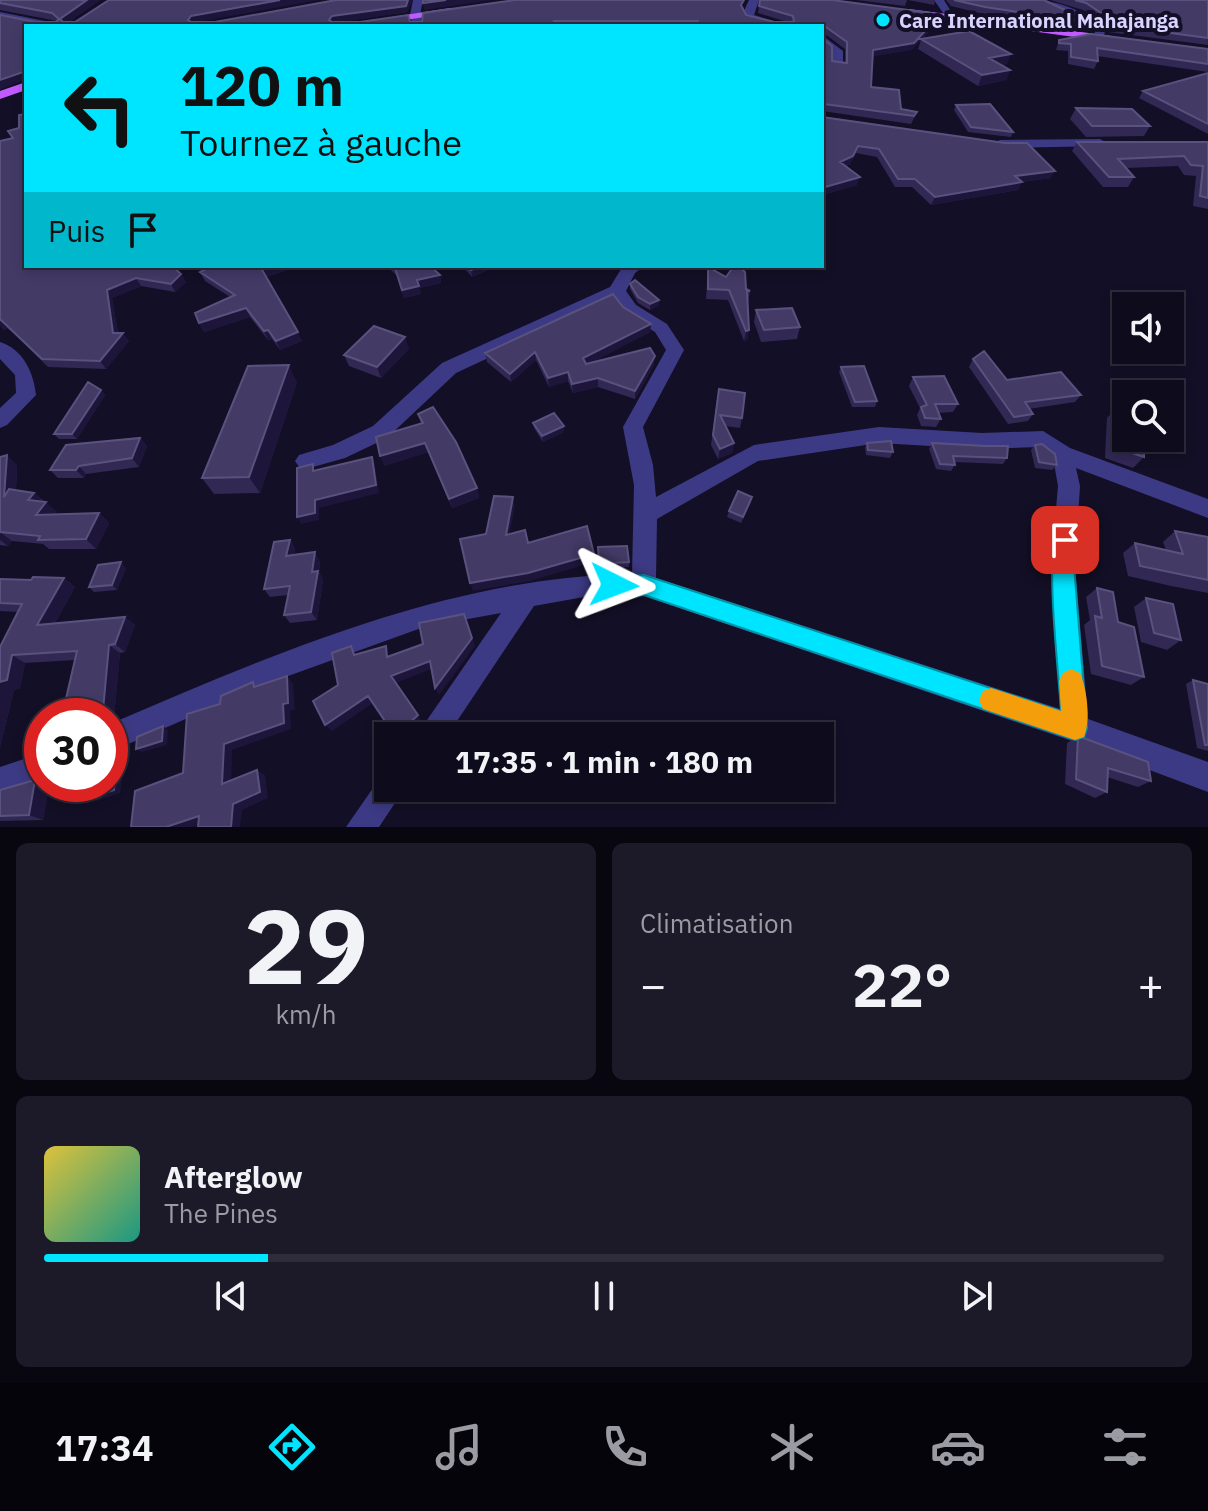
<!DOCTYPE html>
<html lang="fr">
<meta charset="utf-8">
<style>
body{margin:0;font-family:"IBM Plex Sans",sans-serif;background:#1c1929;color:#f1f3f6;height:100vh;display:flex;flex-direction:column;font-size:30px;white-space:nowrap}
*{box-sizing:border-box;margin:0}
p{font-size:26px;color:#9b9ba3}
.icon{flex:none;width:44px;height:44px;fill:none;stroke:currentColor;stroke-width:2;stroke-linecap:round;stroke-linejoin:round}
.map{position:relative;height:827px;overflow:hidden}
.sheet{display:flex;flex-direction:column;gap:16px;padding:16px;background:#08060f;flex:1}
.sheet>*{flex:none}
.banner{position:absolute;left:24px;top:24px;width:800px;height:244px;border-radius:0px;box-shadow:0 4px 12px #0003,0 0 0 2px #2e2b3b;background:#00e5ff;color:#111;overflow:hidden}
.controls{position:absolute;left:1112px;top:292px;display:grid;gap:16px}
.controls a{display:grid;place-items:center;width:72px;height:72px;border-radius:0px;background:#0e0b1c;box-shadow:0 4px 12px #0003,0 0 0 2px #2e2b3b;font-size:40px}
.speed{position:absolute;left:24px;top:698px;display:flex;gap:16px;font-size:40px;font-weight:700;text-align:center}
.speed>*{display:grid;place-content:center;width:104px;height:104px;border-radius:50%;background:#0e0b1c;box-shadow:0 4px 12px #0003,0 0 0 2px #2e2b3b;line-height:1}
.speed .limit{border:12px solid #d22;background:#fff;color:#111}
.pin{position:absolute;display:grid;place-items:center;width:68px;height:68px;color:#fff;margin:-34px;border-radius:16px;box-shadow:0 4px 12px #0006}
.me{position:absolute;width:88px;margin:-44px;rotate:93deg;stroke-linejoin:round;filter:drop-shadow(0 0 6px #0008)}
.turn{display:flex;align-items:center;gap:28px;height:168px;padding:0 24px;font-size:36px}
.turn .icon{width:104px;height:104px;stroke-width:2.5}
.turn b{display:block;font-size:56px;line-height:68px}
.then{display:flex;align-items:center;height:76px;padding:0 24px;background:#0003;gap:16px;font-size:30px}
.big{font-size:60px;font-weight:700;line-height:1.1}
.sheet .widget{flex:1;display:flex;flex-direction:column;justify-content:center;gap:12px;min-width:0;padding:0 28px;border-radius:12px;background:#1c1929}
.sheet .dial{align-items:center;gap:0}
.dial b{font-size:104px;line-height:1}
.song{display:flex;align-items:center;gap:24px}
.cover{width:96px;height:96px;border-radius:12px;background:linear-gradient(135deg,hsl(50 70% 55%),hsl(170 70% 35%))}
.played{height:8px;border-radius:4px;background:linear-gradient(90deg,#00e5ff 20%,#2e2b3b 20%)}
.keys{display:flex;justify-content:space-around;direction:ltr}
.heat{display:flex;justify-content:space-between;align-items:center;font-size:44px;direction:ltr}
.sheet .tiles{flex:1;display:grid;gap:16px;grid-template-columns:1fr 1fr}
.widget:last-child{grid-column:span 2}
.trip{position:absolute;left:374px;top:722px;width:460px;height:80px;border-radius:0px;background:#0e0b1c;box-shadow:0 4px 12px #0003,0 0 0 2px #2e2b3b;font-weight:700;line-height:80px;text-align:center}
.tab-bar{display:flex;height:128px;justify-content:space-around;align-items:center;background:#06040b;color:#9b9ba3}
.tab-bar .icon{width:56px;height:56px}
.tab-bar .current{color:#00e5ff}
.tab-bar b{font-size:36px;color:#f1f3f6}
.map>svg:first-child{display:block}
.lines{fill:none;stroke-linecap:round;stroke-linejoin:round}
.minor{fill:#3d3a85;fill-rule:evenodd}
.primary{fill:#c25bff;fill-rule:evenodd}
.wall{fill:#312854}
.shaded-wall{fill:#1d163a}
.building{fill:#433a66;stroke:#5a527e;stroke-width:2}
.route{fill:#00e5ff;stroke:#0095a6;stroke-width:2}
.slow{fill:#f59e0b}
.poi-dot{fill:#00e5ff;stroke:#130f26;stroke-width:3}
.labels{text-anchor:middle;dominant-baseline:central;stroke-width:8;stroke-linejoin:round;paint-order:stroke}
.far-poi-label{font-size:20px;font-weight:bold;fill:#d9d4ff;stroke:#130f26;text-anchor:start}
</style>
<div class="map">
<svg width="1208" height="827" viewBox="0 0 1208 827">
<rect width="100%" height="100%" fill="#130f26"/>
<g class="lines">
<!-- minor -->
<path class="minor" d="M413,0H423L420,15L423,26H413L410,15Z
M749,0H759L754,15L791,26H774L746,19L743,13Z
M934,0H944L956,20H948Z
M1033,0C1057,0 1089,12 1105,30L1104,37L1095,39V31L1085,22Z
M0,12L55,23L60,26H40L0,18Z
M822,35L843,51V68L833,66V52L822,43Z
M1100,139L1107,143L1105,146L1000,148L993,144L1000,140Z
M623,266H644L635,273L626,291L636,305L667,324L684,350L643,427L653,465L656,497L754,445L879,427L982,433L1043,431L1070,448L1208,499V518L1076,468L1080,486L1075,566L1088,719L1208,762V792L1075,742L644,596L584,597L534,606L447,736H416L501,613L424,627L266,684L110,752V724C277,653 448,577 632,574L634,485L623,427L666,350L655,332L624,313L614,299L456,373L387,438L345,458L306,469L299,467L295,461L299,455L333,445L373,426L442,363L610,287ZM879,443L982,449L1039,447L1053,458L1058,486L1051,566L1060,709L656,578L657,519L758,461Z
M0,342C23,349 34,373 36,395L7,425L0,428V408L16,393L15,375L0,359Z
M42,753V781L0,797V767Z
M388,774V788H405L379,827H346L380,778Z"/>
<!-- primary -->
<path class="primary" d="M450,8L454,9V13L362,26H334Z
M909,9L1111,36L1116,39L1111,42L905,14V10Z
M26,82V90L0,99V91Z"/>
</g>
<!-- wall -->
<path class="wall" d="M0,0H100L69,22H215L336,0H412L407,12L339,22H422L743,8L746,15L774,22H787L758,13L760,0L938,17L936,24L922,39L1007,64L1002,65L1010,70L1006,80L978,86L918,49L921,40L911,50L873,56L871,87L901,109L917,112L911,124L822,111L832,61L845,63V49L822,32V26H26V79L0,89V15L36,22L57,21L0,10Z
M856,0H907L905,6Z
M908,0H935L934,5Z
M946,0H1044L1092,23L1089,30L983,14L951,6Z
M1050,0H1208V45L1108,32L1100,21L1083,10Z
M1059,40L1208,49V72L1097,56L1098,61L1094,69L1068,64V51L1056,50Z
M1208,73V134L1139,98L1143,91Z
M956,105L1013,132L1011,137L968,132L954,110Z
M1076,108L1150,126L1144,136L1086,137L1070,119Z
M822,117L1051,178L1021,182L1018,190L931,205L912,187H895L877,157L856,153L850,164L845,167L857,185L822,195Z
M19,128L26,266L181,274L186,282L175,292L141,286L112,298L118,333L129,341L106,369L48,367L8,328L3,330L12,138L8,131Z
M1077,142H1208V209L1193,206L1196,176L1184,175L1178,166L1126,168L1134,177L1128,187H1103L1072,151Z
M212,266H285L287,270L266,277L302,341L280,350L272,339L268,340L250,317L204,332L199,323L230,297L205,281L200,272Z
M387,266H430L440,275L441,283L419,288L421,294L404,298L397,276Z
M462,266H497L472,277Z
M708,267L750,291L748,302L747,301L749,330L747,340L744,341L728,300L706,299Z
M630,284L659,305L650,310L638,303L630,289Z
M623,307L651,324L650,332L592,362L654,365L635,399L598,387L573,393L568,381L549,387L536,360L511,382L487,362L485,353Z
M756,310L800,327L797,339L761,342L754,322Z
M409,349L381,378L349,366L344,355Z
M973,359L1007,380L1081,395L1075,402L1029,409L1033,414L1028,421L1008,424L969,367Z
M841,367L877,401L875,407H852L839,372Z
M913,377L958,404L953,412L938,413L941,419L936,427L921,426L917,415L920,408L909,386Z
M297,382L260,493L214,494L202,478Z
M101,390L105,395L77,439H59L54,434Z
M717,399L742,418L740,428L725,426L734,443L732,453L718,459L711,445Z
M1117,407L1144,457L1133,468L1105,458L1107,418Z
M418,414L477,488L479,498L452,508L428,452L384,466L421,424Z
M533,423L564,432L543,442L534,428Z
M140,438L147,446L139,467L86,474L84,478H58L50,470Z
M867,443L893,452L890,458L866,455L865,448Z
M932,443L1007,458L1003,464L954,462L955,465L951,471L936,469L929,449Z
M1035,445L1057,465L1052,470L1035,468L1031,450Z
M0,457L17,465L16,490L34,493L57,512L54,514L99,513L109,523L96,549H49L43,544L12,541L8,546L0,545Z
M751,502L741,523L727,517L729,511Z
M1043,528L1054,548L1049,553L1038,549V533Z
M1175,531L1208,537V593L1171,586L1128,576L1123,553L1135,543L1166,550L1163,542Z
M290,540L295,548L294,555L320,561L319,572L323,580L317,620L290,623L284,615L288,595L270,597L264,589Z
M598,547L629,562V567L599,569Z
M126,568L117,590L94,592L89,587Z
M64,578L75,587L55,623L125,617L135,625L125,652L120,653L114,717L110,718V716L75,660L25,663L20,688L14,690L0,748V647L18,612L0,611V579L31,580Z
M1097,588L1118,622L1144,677L1131,685L1091,674L1084,625L1090,620L1086,597Z
M1146,598L1181,640L1167,650L1141,642L1134,607Z
M1193,680L1208,684V751L1197,748L1186,684Z
M1078,736L1151,781L1138,787L1107,777V792L1095,798L1065,784L1067,743Z
M42,783L49,786L43,820L0,821V790Z"/>
<!-- shaded-wall -->
<path class="shaded-wall" d="M87,0H100L64,26L60,19Z
M280,0H318L193,23L188,20L191,16Z
M408,0H412L407,12L334,23L329,20L332,16Z
M446,0H492L424,10L423,3Z
M938,17L936,24L911,50L871,57L873,50Z
M1011,54L1007,64L985,68L989,58Z
M1010,70L1006,80L978,86L982,75Z
M26,71V79L0,89V80Z
M858,146L856,153L850,164L838,170L840,162Z
M1055,171L1051,178L1021,182L1018,190L931,205L935,197L1015,176Z
M860,177L857,185L822,195V188Z
M268,266H285L287,270L265,277L261,268Z
M481,266H497L472,277L471,270Z
M181,274L186,282L175,292L171,284Z
M440,275L441,283L419,288L421,294L404,298L402,290L417,280Z
M136,278L141,286L112,298L119,339L123,333L129,341L106,369L100,361L113,333L107,290Z
M659,300V305L650,310V304Z
M246,308L250,317L204,332L199,323Z
M0,320H1L8,328L3,330L0,326Z
M651,324L650,332L584,367L583,358Z
M268,330L272,339L268,340L264,331Z
M749,330L747,340L744,341L746,331Z
M298,332L302,341L280,350L276,341Z
M405,337L409,349L381,378L377,367Z
M535,352L536,360L511,382L510,374Z
M655,356L654,365L635,399V391Z
M289,365L297,382L260,493L249,477Z
M568,372V381L549,387L548,378Z
M598,378V387L573,393L572,384Z
M101,390L105,395L77,439L72,434Z
M564,426V432L543,442L542,436Z
M140,438L147,446L139,467L132,458Z
M425,443L428,452L384,466L380,456Z
M734,443L732,453L718,459L720,449Z
M7,455L17,465L15,507L4,497Z
M372,457L375,465L379,493L319,508V520L301,524L297,517L315,500Z
M79,466L86,474L84,478L76,470Z
M477,488L479,498L452,508L449,499Z
M34,493L45,503L28,500Z
M513,497L515,506L508,543L506,535Z
M46,502L57,512L47,525L36,515Z
M99,513L109,523L96,549L86,539Z
M0,532L12,541L8,546L0,540Z
M290,540L295,548L292,565L286,556Z
M315,552L320,561L319,572L323,580L317,620L311,612L312,572Z
M594,554V562L530,581L473,591L470,583Z
M121,562L126,568L117,590L112,585Z
M64,578L75,587L49,633L37,625Z
M464,614L475,646L439,695L435,688Z
M125,617L135,625L125,652L115,644Z
M109,645L120,653L114,717L110,718V716H80Z
M12,655L25,663L20,688L14,690L0,748V682Z
M430,661L434,668L396,683L391,676Z
M287,676L293,684L295,710L290,711L291,729L232,750L231,790L222,784L224,744L283,704Z
M368,696L373,703L332,731L325,725Z
M418,715L422,722L407,736H395Z
M163,726L168,730L167,745L142,752L136,749Z
M117,758L124,762L120,793L97,801L90,798Z
M257,770L265,775L268,798L242,810L240,827H231L233,804Z
M35,780L49,786L43,820L29,815Z
M199,816L209,821L192,827H166Z"/>
<!-- building -->
<path class="building" d="M0,0H87L60,19L63,22H75L109,0H280L191,16L188,20L191,22H215L336,0H408L406,6L332,16L329,20L332,22H360L408,15L410,22H422L423,13L515,0H744L741,5L746,15L774,22H794L793,16L759,6L760,0H832L931,13L938,17L914,43L873,50L871,87L899,90L901,109L917,112L914,116L824,104L822,106V38L832,46V61L847,63V42L823,25L822,30V26H698V21H554L557,26H26V71L0,80V15L36,22H56L59,19L52,13L0,3Z
M423,0H446L423,3Z
M954,0H1044L1092,23L985,7Z
M1075,0H1208V38L1111,25L1104,15L1086,3Z
M969,31L1011,54L989,58L1010,70L982,75L921,39Z
M1091,34L1208,49V64L1097,48L1098,61L1071,57V44L1059,43V40Z
M1208,73V124L1143,91Z
M990,104L1013,132L971,127L956,105Z
M1076,108L1132,109L1150,126H1092Z
M26,114V266H172L181,274L171,284L136,278L107,290L113,333H123L100,361L42,359L1,320H0V141L13,138L8,131L19,128V115Z
M822,117L1005,143H1027L1055,171L1015,176L1022,182L935,197L915,179H898L879,149L858,146L853,156L840,162L860,177L822,188Z
M1077,142H1208V198L1200,196L1203,166L1191,165L1184,156L1118,159L1134,177H1109Z
M212,266H268L261,268L298,332L276,341L268,330L264,331L246,308L199,323L195,313L235,295L200,272Z
M393,266H430L440,275L417,280L419,286L402,290L395,268Z
M467,266H481L471,270Z
M734,266H738L745,272L746,289L750,291H747L749,330L746,331L729,290L708,289V267L726,277Z
M635,280L659,300L650,304L638,297L630,284Z
M613,294L623,307L651,324L583,358L586,364L650,348L655,356L635,391L598,378L572,384L568,372L548,378L535,352L510,374L485,353Z
M792,308L800,327L764,330L756,310Z
M374,326L405,337L377,367L344,355Z
M984,351L1007,380L1061,372L1081,395L1025,402L1033,414L1014,417L973,359Z
M289,365L249,477L202,478L248,366Z
M864,366L877,401L855,402L841,367Z
M944,376L958,404H935L941,419L925,418L921,407L927,405L913,377Z
M88,382L101,390L72,434H54Z
M719,389L745,393L742,418L720,415L734,443L720,449L713,435Z
M433,407L456,442L477,488L449,499L425,443L380,456L376,437L423,423L418,414Z
M1117,407L1126,410V438H1144V457L1115,447Z
M554,413L564,426L542,436L533,423Z
M140,438L132,458L79,466L76,470H50L66,445Z
M891,441L893,452L868,450L867,443Z
M932,443L986,446H1008L1007,458L953,456L955,465L940,464Z
M1042,444L1055,454L1057,465L1039,462L1035,445Z
M7,455L4,497L9,489L34,493L28,500L46,502L36,515L99,513L86,539L38,540L40,536L0,532V457Z
M372,457L376,485L315,500V513L297,517V468L313,464V471Z
M738,491L752,497L743,517L729,511Z
M494,496L513,497L506,535L525,530L528,543L587,526L594,554L528,573L470,583L460,539L486,534Z
M1043,528L1055,532L1054,548L1043,544Z
M1175,531L1208,537V580L1140,566L1135,543L1183,554Z
M290,540L286,556L315,552L312,572L318,571L311,612L284,615L290,586L264,589L274,542Z
M627,546L629,562L599,564L598,547Z
M121,562L112,585L89,587L98,565Z
M33,577L64,578L37,625L125,617L115,644L109,645L103,710L80,716H62L77,651L12,655L7,680L0,682V647L22,604L0,603V579L31,580Z
M1097,588L1113,592L1118,622L1134,627L1144,677L1102,666L1095,616L1102,618Z
M1146,598L1173,604L1181,640L1154,633Z
M464,614L472,638L435,688L430,661L391,676L418,715L395,736L368,696L325,725L313,701L338,685L332,653L351,646L354,655L386,646L387,657L423,644L419,623Z
M287,676L288,703L283,704L284,723L224,744L222,784L257,770L260,792L233,804L231,827H198L199,816L166,827H131L135,791L183,773L187,714L220,704L221,696L253,682L254,687Z
M1193,680L1208,684V745H1205Z
M163,726L162,741L136,749L137,737Z
M1078,736L1148,762L1151,781L1108,768L1107,792L1076,779Z
M117,758L114,790L90,798L92,784H110V760Z
M35,780L29,815L0,816V790Z"/>
<!-- route -->
<path class="route" d="M1065,530L1072,533L1075,540L1074,566L1087,728L1084,737L1075,740L644,595L614,596L606,593L603,585L606,578L644,575L1061,711C1059,675 1045,560 1057,533Z"/>
<!-- slow -->
<path class="slow" d="M1071,669L1080,673C1087,689 1091,720 1084,737L1075,740L983,709L979,700L983,691L991,688L1061,711L1059,681L1063,673Z"/>
<!-- markers -->
<circle class="poi-dot" cx="883" cy="20" r="8"/>
<g class="labels">
<!-- far-poi labels -->
<g class="far-poi-label">
<text x="899" y="20">Care International Mahajanga</text>
</g>
</g>
</svg>
<div class="controls">
<a><svg class="icon" aria-label="sound" viewBox="0 0 24 24"><path d="M4 9h4l5-4v14l-5-4H4zM17 9q2 3 0 6"/></svg></a>
<a><svg class="icon" aria-label="search" viewBox="0 0 24 24"><circle cx="10" cy="10" r="6"/><path d="M15 15l6 6"/></svg></a>
</div>
<div class="speed"><div class="limit">30</div></div>
<div class="pin" style="left:1065px;top:540px;background:#d93025"><svg class="icon" aria-label="arrive" viewBox="0 0 24 24"><path d="M6 21V4h12l-3 4 3 4H6"/></svg></div>
<svg class="me" style="left:614px;top:585px" viewBox="-20 -20 40 40"><path d="M0-17L14 15 0 8-14 15z" fill="#00e5ff" stroke="#fff" stroke-width="4"/></svg>
<div class="trip">17:35 · 1 min · 180 m</div>
<div class="banner">
<div class="turn"><svg class="icon" aria-label="left" viewBox="0 0 24 24"><path d="M17 20v-9H6M10 6l-5 5 5 5"/></svg><div><b>120 m</b>Tournez à gauche</div></div>
<div class="then">Puis<svg class="icon" aria-label="arrive" viewBox="0 0 24 24"><path d="M6 21V4h12l-3 4 3 4H6"/></svg></div>
</div>
</div>
<section class="sheet">
<div class="tiles">
<div class="widget dial"><b>29</b><p>km/h</p></div>
<div class="widget"><p>Climatisation</p>
<div class="heat"><a>−</a><b class="big">22°</b><a>+</a></div>
</div>
<div class="widget">
<div class="song"><i class="cover"></i><div><b>Afterglow</b><p>The Pines</p></div></div>
<div class="played"></div>
<div class="keys"><svg class="icon" aria-label="previous" viewBox="0 0 24 24"><path d="M18 5L8 12l10 7zM5 5v14"/></svg><svg class="icon" aria-label="pause" viewBox="0 0 24 24"><path d="M8 5v14M16 5v14"/></svg><svg class="icon" aria-label="next" viewBox="0 0 24 24"><path d="M6 5l10 7-10 7zM19 5v14"/></svg></div>
</div>
</div>
</section>
<nav class="tab-bar">
<b>17:34</b>
<svg class="icon current" aria-label="directions" viewBox="0 0 24 24"><path d="M12 3l9 9-9 9-9-9zM9 14v-3h6M13 9l2 2-2 2"/></svg>
<svg class="icon" aria-label="music" viewBox="0 0 24 24"><path d="M9 18V5l10-2v13"/><circle cx="6" cy="18" r="3"/><circle cx="16" cy="16" r="3"/></svg>
<svg class="icon" aria-label="phone" viewBox="0 0 24 24"><path d="M5 4h4l2 5-3 2q2 4 5 5l2-3 5 2v4C11 20 4 13 5 4z"/></svg>
<svg class="icon" aria-label="climate" viewBox="0 0 24 24"><path d="M12 3v18M4 7l16 10M4 17L20 7"/></svg>
<svg class="icon" aria-label="car" viewBox="0 0 24 24"><path d="M5 17H2v-5l4-1 3-4h7l3 4 3 1v5h-3M9 17h6M6 11h13"/><circle cx="7" cy="17" r="2"/><circle cx="17" cy="17" r="2"/></svg>
<svg class="icon" aria-label="filters" viewBox="0 0 24 24"><path d="M4 7h16M4 17h16"/><circle cx="9" cy="7" r="2"/><circle cx="15" cy="17" r="2"/></svg>
</nav>
